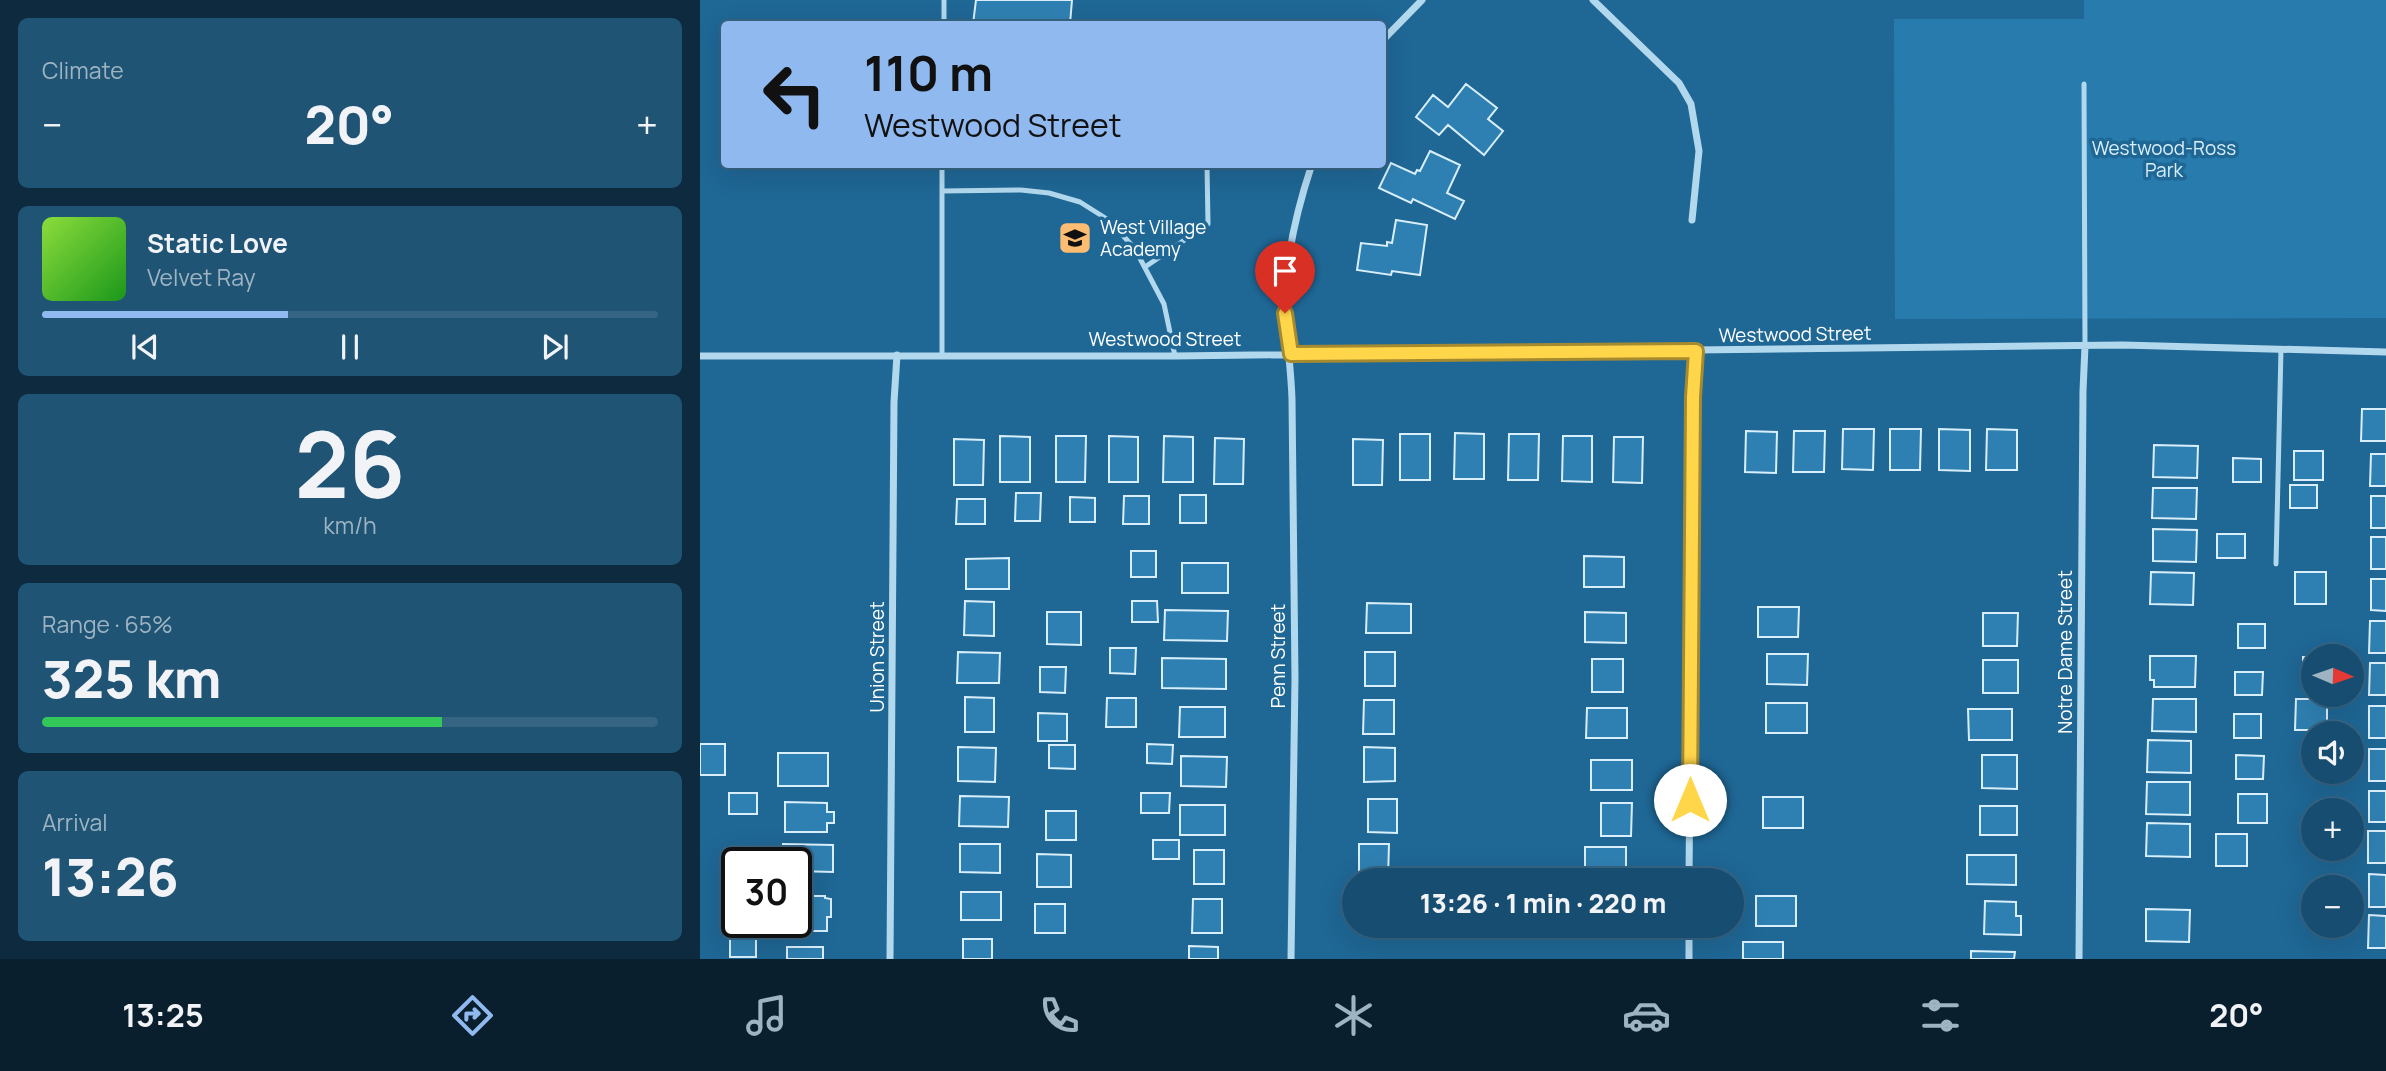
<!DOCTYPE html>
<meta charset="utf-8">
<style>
body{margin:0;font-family:Manrope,sans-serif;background:#205475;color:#f1f3f6;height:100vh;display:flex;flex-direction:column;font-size:26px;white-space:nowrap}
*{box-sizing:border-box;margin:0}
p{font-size:23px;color:#9eb4c3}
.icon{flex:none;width:38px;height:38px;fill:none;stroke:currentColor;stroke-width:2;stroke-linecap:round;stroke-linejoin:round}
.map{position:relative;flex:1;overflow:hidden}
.details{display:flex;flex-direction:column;gap:18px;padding:18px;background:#0d2a3e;width:700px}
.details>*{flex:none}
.top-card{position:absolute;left:21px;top:21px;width:665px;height:147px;border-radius:7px;box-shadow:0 7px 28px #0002,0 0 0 2px #366483;background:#90b9f0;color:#111;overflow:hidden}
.needle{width:46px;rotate:92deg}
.buttons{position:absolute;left:1601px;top:644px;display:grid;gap:14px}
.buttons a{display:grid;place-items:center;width:63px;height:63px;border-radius:50%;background:#174d70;box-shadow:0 7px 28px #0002,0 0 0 2px #366483;font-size:35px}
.speed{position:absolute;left:21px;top:847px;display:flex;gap:14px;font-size:35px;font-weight:700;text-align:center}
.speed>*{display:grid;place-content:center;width:91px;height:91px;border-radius:50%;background:#174d70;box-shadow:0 7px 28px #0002,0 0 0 2px #366483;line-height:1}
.speed .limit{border:4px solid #111;border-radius:10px;background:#fff;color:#111}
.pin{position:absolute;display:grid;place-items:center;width:60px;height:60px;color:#fff;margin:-72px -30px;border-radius:50% 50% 50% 0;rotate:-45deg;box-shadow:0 0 7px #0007}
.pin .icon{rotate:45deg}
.me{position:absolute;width:77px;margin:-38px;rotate:0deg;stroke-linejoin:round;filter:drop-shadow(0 0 5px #0008)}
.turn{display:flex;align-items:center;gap:24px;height:147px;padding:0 28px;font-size:32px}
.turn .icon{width:91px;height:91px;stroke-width:2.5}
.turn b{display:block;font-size:49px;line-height:60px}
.big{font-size:52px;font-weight:800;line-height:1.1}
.details .widget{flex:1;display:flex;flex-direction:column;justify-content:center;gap:10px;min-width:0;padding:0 24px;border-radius:10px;background:#205475}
.details .dial{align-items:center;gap:0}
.dial b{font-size:91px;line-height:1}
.song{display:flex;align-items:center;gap:21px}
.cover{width:84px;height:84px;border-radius:10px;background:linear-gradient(135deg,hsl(90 70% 55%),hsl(120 70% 35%))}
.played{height:7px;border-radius:4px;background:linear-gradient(90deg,#90b9f0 40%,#366483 40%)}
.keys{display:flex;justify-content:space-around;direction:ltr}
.heat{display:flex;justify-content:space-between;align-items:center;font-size:38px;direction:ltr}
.charge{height:10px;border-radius:5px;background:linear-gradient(90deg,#34c759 65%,#366483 0)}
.trip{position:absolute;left:642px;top:868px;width:402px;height:70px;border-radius:35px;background:#174d70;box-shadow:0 7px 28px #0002,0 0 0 2px #366483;font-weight:800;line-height:70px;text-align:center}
.menu{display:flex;height:112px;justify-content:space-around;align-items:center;background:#091f2d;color:#9eb4c3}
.menu .icon{width:49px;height:49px}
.menu .current{color:#90b9f0}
.menu b{font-size:32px;color:#f1f3f6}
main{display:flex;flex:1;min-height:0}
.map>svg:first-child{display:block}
.green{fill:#287cad}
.building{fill:#2f80b2;stroke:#d8eefa;stroke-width:2}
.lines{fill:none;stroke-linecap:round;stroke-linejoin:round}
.service{stroke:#b2d8ee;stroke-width:5}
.minor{stroke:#b2d8ee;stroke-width:7}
.route-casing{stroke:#a68a30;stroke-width:18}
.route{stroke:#ffd54a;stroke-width:12}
.labels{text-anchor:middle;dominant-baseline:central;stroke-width:7;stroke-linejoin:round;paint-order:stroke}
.park-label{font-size:19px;fill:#d8eefa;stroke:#1f6795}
.poi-label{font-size:19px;fill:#fff;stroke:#1f6795;text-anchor:start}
.street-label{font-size:19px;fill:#fff;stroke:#1f6795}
</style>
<main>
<section class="details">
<div class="widget"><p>Climate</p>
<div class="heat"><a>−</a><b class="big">20°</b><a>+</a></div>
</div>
<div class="widget">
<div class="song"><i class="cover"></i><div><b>Static Love</b><p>Velvet Ray</p></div></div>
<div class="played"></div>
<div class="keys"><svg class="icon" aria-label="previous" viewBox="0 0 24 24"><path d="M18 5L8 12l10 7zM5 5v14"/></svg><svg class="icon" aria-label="pause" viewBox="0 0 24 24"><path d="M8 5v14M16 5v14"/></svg><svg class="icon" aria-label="next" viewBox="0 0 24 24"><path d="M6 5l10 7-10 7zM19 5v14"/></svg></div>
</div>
<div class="widget dial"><b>26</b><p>km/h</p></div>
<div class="widget"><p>Range · 65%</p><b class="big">325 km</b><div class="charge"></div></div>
<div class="widget"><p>Arrival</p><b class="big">13:26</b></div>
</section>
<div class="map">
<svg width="1686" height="959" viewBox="0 0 1686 959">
<rect width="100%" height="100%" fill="#1f6795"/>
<!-- green -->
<path class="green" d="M1384,0H1686V318L1195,319L1194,19H1384Z"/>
<!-- building -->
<path class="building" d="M276,0H372L370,24H273Z
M766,84L797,108L788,119L803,131L784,155L748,125L739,135L716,117L733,95L748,107Z
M730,151L760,165L747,193L764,201L755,219L713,199L711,203L679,188L691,163L715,174L717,170L720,171Z
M696,220L727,225L720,275L692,271L691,275L657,270L661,243L687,246V242L692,243Z
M1662,409H1686V441H1661Z
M1143,429H1174L1173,470L1142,469Z
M1190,429H1221L1220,470H1190Z
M1239,429L1270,430V471L1239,470Z
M1287,429L1317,430V470H1286Z
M1046,431L1077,432L1076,473L1045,472Z
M1094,431H1125L1124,472H1093Z
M755,433L784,434V479H754Z
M700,434H730V480H700Z
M809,434H839L838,480H808Z
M300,436L330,437V482H300Z
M356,436H386L385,482H356Z
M409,436L438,437V482H409Z
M464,436L493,437V482H463Z
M863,436H892V482L862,481Z
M914,437H943L942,483L913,482Z
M515,438L544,439L543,484H514Z
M254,439L284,440L283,485H254Z
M653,439L683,440L682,485H653Z
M1454,445L1498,446L1497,478L1453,477Z
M1594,451H1623V480H1594Z
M1671,454H1686V486H1670Z
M1533,458L1561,459V482H1533Z
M1590,485H1617V508H1590Z
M1453,488H1497L1496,519L1452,518Z
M316,493H341L340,521H315Z
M480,495H506V523H480Z
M424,496H449V524H423Z
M1671,496H1686V528H1671Z
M370,497L395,498V522H370Z
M257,499H285V524H256Z
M1453,529L1497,530L1496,562L1453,561Z
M1517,534H1545V558H1517Z
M1671,537H1686V569H1671Z
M431,551H456V577H431Z
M884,556L924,557V587H884Z
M309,558V589H266V559Z
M482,563H528V593H482Z
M1451,572L1494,573L1493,605L1450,604Z
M1595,572H1626V604H1595Z
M1671,579H1686V611L1671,610Z
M265,601L294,602V636L264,635Z
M432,601H457L458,622H432Z
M667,603L711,604V633H666Z
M1058,607H1099L1098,637H1058Z
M465,610L528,611L527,641L464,640Z
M347,612H381V645L347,644Z
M885,612L926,613V643L885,642Z
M1283,613H1318L1317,646H1283Z
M1670,621H1686V653H1669Z
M1538,624H1565V648H1538Z
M410,648H436L435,674L410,673Z
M258,652L300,653L299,683H257Z
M665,652H695V686H665Z
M1067,654H1108L1107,685L1067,684Z
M1450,656H1496L1495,687H1454V680H1450Z
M1603,657H1614V686H1603Z
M462,658L526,659V689L462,688Z
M892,659H923V692H892Z
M1283,660H1318V693H1283Z
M1670,663H1686V695H1669Z
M340,667H366L365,693L340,692Z
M1535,672H1563L1562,695H1535Z
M265,697L294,698V732H265Z
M407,698H436V727H406Z
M1453,699H1496V732L1452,731Z
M1596,699H1627V730H1595Z
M664,700H694V734H663Z
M1066,703H1107V733H1066Z
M1669,706H1686V738H1669Z
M480,707H525V737H479Z
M887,708H927V738H886Z
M1268,709H1312V740H1269Z
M338,713L367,714V741H338Z
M1534,714H1561V738H1534Z
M1448,740L1491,741V773L1447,772Z
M0,744H25V775H0Z
M447,744L473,745L472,764L447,763Z
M349,745H375V769L349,768Z
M258,747L296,748L295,782L258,781Z
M664,747L695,748V781L664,782Z
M1669,749H1686V781H1669Z
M78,753H128V786H78Z
M1282,755H1317V789L1282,788Z
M1536,755L1564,756L1563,779H1536Z
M481,756L527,757L526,787L481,786Z
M891,760H932V790H891Z
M1447,782H1490V815L1446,814Z
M1669,791H1686V822H1669Z
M29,793H57V814H29Z
M441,793H470L469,813H441Z
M1538,794H1567V823H1538Z
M260,796L309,797L308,827L259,826Z
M1063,797H1103V828H1063Z
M668,799H697V833L668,832Z
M85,802L127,803V812H134V823H127V832H85Z
M901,803H932L931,836H901Z
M480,805H525V835H480Z
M1280,806H1317V835H1280Z
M346,811H376V840H346Z
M1447,823L1490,824V857L1446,856Z
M1668,831H1686V863H1668Z
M1516,834H1547V866H1516Z
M453,840H479V859H453Z
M83,844L133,845V872L96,871V863H83Z
M260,844H300V873L260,872Z
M659,844H689L688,878H659Z
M885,847H926V877H885Z
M494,850H524V884H494Z
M337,854L371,855V887H337Z
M1267,855H1316V885L1267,884Z
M1669,874L1686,875V907H1669Z
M261,892H301V920H261Z
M96,896H125V898L131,899V917H127V931H92V922H96Z
M1056,896H1096V926H1056Z
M493,899H522V933H492Z
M1285,901L1316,902V916H1321V935L1284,934Z
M335,904H365V933H335Z
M1446,909L1490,910L1489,942L1446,941Z
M1669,915L1686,916V948H1668Z
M30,938H56V957H30Z
M263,939H292V959H263Z
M1043,942H1083V959H1043Z
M489,946L518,947V959H489Z
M87,947H123V959H87Z
M1271,951L1315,952L1314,959H1271Z"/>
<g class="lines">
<!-- service -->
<path class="service" d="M244,24V0
M1384,84L1385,346
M242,164V355
M242,191L321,190L349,193L380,202L410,221L435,249L464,304L475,356
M445,267L508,224L507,164
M1576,564L1581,349"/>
<!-- minor -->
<path class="minor" d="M893,0L979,83L991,104L999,151L992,220
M682,41L722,0
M0,356H475L1423,345L1686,352
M989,880L993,397L996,351
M190,959L194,402L197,355
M591,959L595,678L592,399C591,370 587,341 585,313C584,263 596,212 612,164
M989,959V926
M1379,959L1383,391L1385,346"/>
</g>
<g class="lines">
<defs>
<path id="route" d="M585,313L591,354L996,351L993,397L990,800"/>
</defs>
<!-- route casing -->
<use href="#route" class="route-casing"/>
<!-- route -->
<use href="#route" class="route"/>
</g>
<!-- icons -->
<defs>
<symbol id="school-square" viewBox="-11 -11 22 22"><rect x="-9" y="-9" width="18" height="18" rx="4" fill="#fcbc72" stroke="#1f6795"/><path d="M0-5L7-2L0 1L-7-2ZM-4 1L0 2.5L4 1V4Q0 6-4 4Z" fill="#111"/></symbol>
</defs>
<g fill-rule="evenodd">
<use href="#school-square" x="356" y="219" width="38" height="38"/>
</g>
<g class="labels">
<!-- park labels -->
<g class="park-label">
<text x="1464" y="148">Westwood-Ross<tspan x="1464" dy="22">Park</tspan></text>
</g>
<!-- poi labels -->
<g class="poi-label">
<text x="400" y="227">West Village<tspan x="400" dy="22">Academy</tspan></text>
</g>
<!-- street labels -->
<g class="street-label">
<text transform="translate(1095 334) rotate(-1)">Westwood Street</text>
<text x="465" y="339">Westwood Street</text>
<text transform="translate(1365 652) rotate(-90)">Notre Dame Street</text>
<text transform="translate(578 656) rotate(-90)">Penn Street</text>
<text transform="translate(177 657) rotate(-90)">Union Street</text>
</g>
</g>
</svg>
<div class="buttons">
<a><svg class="needle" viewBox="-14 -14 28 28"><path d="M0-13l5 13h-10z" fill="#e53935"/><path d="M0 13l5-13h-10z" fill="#9eb4c3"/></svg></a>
<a><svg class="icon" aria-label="sound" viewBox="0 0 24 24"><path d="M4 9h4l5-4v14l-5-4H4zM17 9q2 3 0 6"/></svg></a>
<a>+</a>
<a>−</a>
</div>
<div class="speed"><div class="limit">30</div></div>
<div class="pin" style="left:585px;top:313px;background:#d93025"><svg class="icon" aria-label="arrive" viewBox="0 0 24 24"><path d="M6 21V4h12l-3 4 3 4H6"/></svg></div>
<svg class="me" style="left:990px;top:800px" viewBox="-20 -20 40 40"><circle r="19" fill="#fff"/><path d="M0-13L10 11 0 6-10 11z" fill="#ffd54a"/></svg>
<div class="trip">13:26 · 1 min · 220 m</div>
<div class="top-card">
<div class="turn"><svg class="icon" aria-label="left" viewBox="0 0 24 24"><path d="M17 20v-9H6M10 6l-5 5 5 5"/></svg><div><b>110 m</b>Westwood Street</div></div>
</div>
</div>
</main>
<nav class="menu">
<b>13:25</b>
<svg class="icon current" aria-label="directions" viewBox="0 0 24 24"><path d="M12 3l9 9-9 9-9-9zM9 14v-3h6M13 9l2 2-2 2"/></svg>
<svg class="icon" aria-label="music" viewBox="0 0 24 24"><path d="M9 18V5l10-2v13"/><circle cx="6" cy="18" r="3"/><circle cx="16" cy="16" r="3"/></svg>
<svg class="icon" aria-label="phone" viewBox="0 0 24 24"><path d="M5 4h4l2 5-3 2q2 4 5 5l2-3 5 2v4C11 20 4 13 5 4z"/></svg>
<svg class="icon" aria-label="climate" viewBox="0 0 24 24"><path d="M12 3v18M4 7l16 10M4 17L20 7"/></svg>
<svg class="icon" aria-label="car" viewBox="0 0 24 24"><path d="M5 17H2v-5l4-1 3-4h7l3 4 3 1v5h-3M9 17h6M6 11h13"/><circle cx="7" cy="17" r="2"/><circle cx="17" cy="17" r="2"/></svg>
<svg class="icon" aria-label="filters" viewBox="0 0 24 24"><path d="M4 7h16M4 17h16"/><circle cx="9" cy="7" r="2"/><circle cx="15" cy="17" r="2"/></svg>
<b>20°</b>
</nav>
